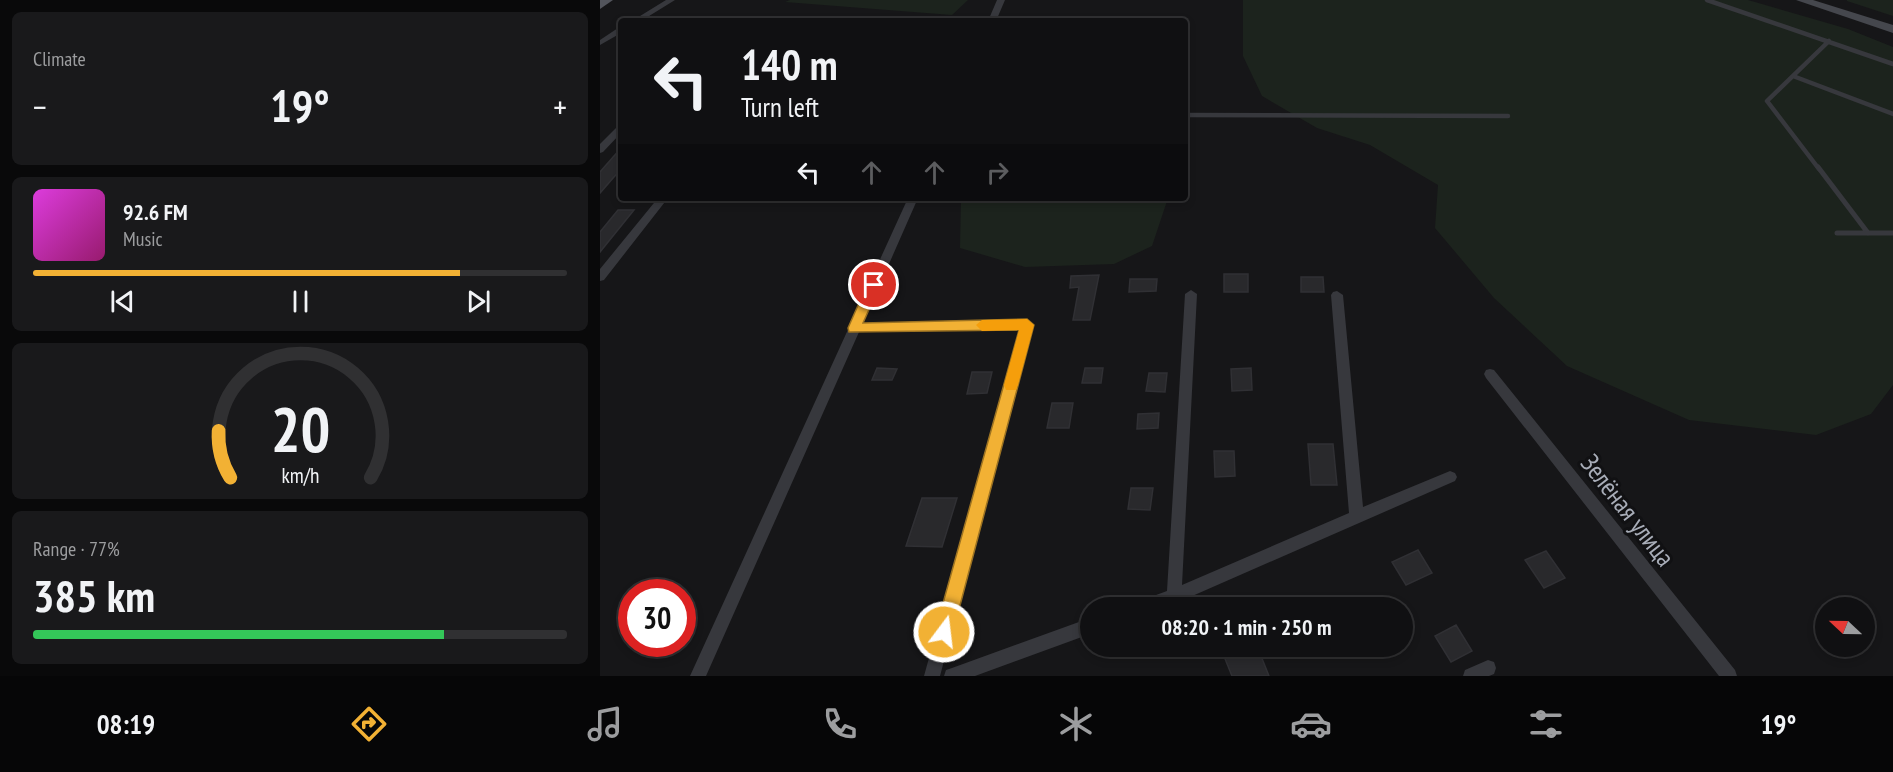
<!DOCTYPE html>
<meta charset="utf-8">
<style>
body{margin:0;font-family:"PT Sans Narrow",sans-serif;background:#19191b;color:#f1f3f6;height:100vh;display:flex;flex-direction:column;font-size:22px;white-space:nowrap}
*{box-sizing:border-box;margin:0}
p{font-size:20px;color:#9c9d9f}
.icon{flex:none;width:33px;height:33px;fill:none;stroke:currentColor;stroke-width:2;stroke-linecap:round;stroke-linejoin:round}
.map{position:relative;flex:1;overflow:hidden}
.sheet{display:flex;flex-direction:column;gap:12px;padding:12px;background:#09090a;width:600px}
.sheet>*{flex:none}
.guide{position:absolute;left:18px;top:18px;width:570px;height:183px;border-radius:6px;box-shadow:0 3px 9px #0003,0 0 0 2px #303032;background:#101012;color:#f1f3f6;overflow:hidden}
.needle{width:39px;rotate:292deg}
.buttons{position:absolute;left:1215px;top:597px;display:grid;gap:12px}
.buttons a{display:grid;place-items:center;width:60px;height:60px;border-radius:50%;background:#101012;box-shadow:0 3px 9px #0003,0 0 0 2px #303032;font-size:30px}
.speed{position:absolute;left:18px;top:579px;display:flex;gap:12px;font-size:30px;font-weight:700;text-align:center}
.speed>*{display:grid;place-content:center;width:78px;height:78px;border-radius:50%;background:#101012;box-shadow:0 3px 9px #0003,0 0 0 2px #303032;line-height:1}
.speed .limit{border:9px solid #d22;background:#fff;color:#111}
.pin{position:absolute;display:grid;place-items:center;width:51px;height:51px;color:#fff;margin:-26px;border:3px solid #fff;border-radius:50%;box-shadow:0 2px 6px #0007}
.me{position:absolute;width:66px;margin:-33px;rotate:15deg;stroke-linejoin:round;filter:drop-shadow(0 0 4px #0008)}
.turn{display:flex;align-items:center;gap:21px;height:126px;padding:0 24px;font-size:27px}
.turn .icon{width:78px;height:78px;stroke-width:2.5}
.turn b{display:block;font-size:42px;line-height:51px}
.lanes{display:flex;align-items:center;height:57px;padding:0 24px;background:#0003;justify-content:center;gap:30px;direction:ltr}
.lanes .off{opacity:.35}
.big{font-size:45px;font-weight:700;line-height:1.1}
.sheet .tile{flex:1;display:flex;flex-direction:column;justify-content:center;gap:9px;min-width:0;padding:0 21px;border-radius:9px;background:#19191b}
.sheet .dial{align-items:center;gap:0}
.dial svg{height:156px;overflow:visible;fill:none;stroke:#303032;stroke-width:7;stroke-linecap:round;text-anchor:middle}
.dial text{fill:#f1f3f6;stroke:none}
.song{display:flex;align-items:center;gap:18px}
.cover{width:72px;height:72px;border-radius:9px;background:linear-gradient(135deg,hsl(300 70% 55%),hsl(320 70% 35%))}
.played{height:6px;border-radius:3px;background:linear-gradient(90deg,#f2b134 80%,#303032 80%)}
.keys{display:flex;justify-content:space-around;direction:ltr}
.heat{display:flex;justify-content:space-between;align-items:center;font-size:33px;direction:ltr}
.charge{height:9px;border-radius:4px;background:linear-gradient(90deg,#34c759 77%,#303032 0)}
.trip{position:absolute;left:480px;top:597px;width:333px;height:60px;border-radius:30px;background:#101012;box-shadow:0 3px 9px #0003,0 0 0 2px #303032;font-weight:700;line-height:60px;text-align:center}
.menu{display:flex;height:96px;justify-content:space-around;align-items:center;background:#060607;color:#9c9d9f}
.menu .icon{width:42px;height:42px}
.menu .selected{color:#f2b134}
.menu b{font-size:27px;color:#f1f3f6}
main{display:flex;flex:1;min-height:0}
.map>svg:first-child{display:block}
.green{fill:#1c231d}
.building{fill:#29292c;stroke:#303034;stroke-width:1.5}
.lines{fill:none;stroke-linecap:round;stroke-linejoin:round}
.lane-far1{stroke:#37383d;stroke-width:4.5}
.lane{stroke:#37383d;stroke-width:5}
.street{fill:#37383d;fill-rule:evenodd}
.secondary{fill:#45474d;fill-rule:evenodd}
.primary{fill:#53555c;fill-rule:evenodd}
.route{fill:#f2b134;stroke:#9d7322;stroke-width:1.5}
.slow{fill:#f59e0b}
.labels{text-anchor:middle;dominant-baseline:central;stroke-width:6;stroke-linejoin:round;paint-order:stroke}
.near-street-label{font-size:26px;fill:#a8adb8;stroke:#111113}
</style>
<main>
<section class="sheet">
<div class="tile"><p>Climate</p>
<div class="heat"><a>−</a><b class="big">19°</b><a>+</a></div>
</div>
<div class="tile">
<div class="song"><i class="cover"></i><div><b>92.6 FM</b><p>Music</p></div></div>
<div class="played"></div>
<div class="keys"><svg class="icon" aria-label="previous" viewBox="0 0 24 24"><path d="M18 5L8 12l10 7zM5 5v14"/></svg><svg class="icon" aria-label="pause" viewBox="0 0 24 24"><path d="M8 5v14M16 5v14"/></svg><svg class="icon" aria-label="next" viewBox="0 0 24 24"><path d="M6 5l10 7-10 7zM19 5v14"/></svg></div>
</div>
<div class="tile dial"><svg viewBox="0 0 100 80">
<path d="M14 69A42 42 0 1 1 86 69"/>
<path d="M14 69A42 42 0 0 1 8 45" stroke="#f2b134"/>
<text x="50" y="56" font-size="32" font-weight="700">20</text>
<text x="50" y="72" font-size="11">km/h</text>
</svg></div>
<div class="tile"><p>Range · 77%</p><b class="big">385 km</b><div class="charge"></div></div>
</section>
<div class="map">
<svg width="1293" height="676" viewBox="0 0 1293 676">
<rect width="100%" height="100%" fill="#161618"/>
<!-- green -->
<path class="green" d="M190,0H368L352,15L185,2Z
M643,0H1148L1248,29L1293,47V385L1271,414L1216,435L1089,420L967,366L894,298L835,228L838,185L770,145L717,128L662,96L643,56Z
M1247,0H1293V16L1247,1Z
M361,198H568L552,246L514,264L425,267L360,248Z"/>
<!-- building -->
<path class="building" d="M21,148V169L0,193V172Z
M18,210H34L0,252V232Z
M624,274H648V292H624Z
M499,275L490,320H473L479,287L470,288L471,276Z
M701,277H723L724,292H701Z
M530,279H557L556,291L529,292Z
M277,368L297,369L292,380H272Z
M485,368H503L501,383H482Z
M651,368L652,390L632,391L631,369Z
M372,372H392L387,393L367,394Z
M549,373H567L565,392L546,391Z
M452,403H473L469,428H447Z
M559,413L558,428L537,429L538,414Z
M708,444H733L737,485H711Z
M614,451H634L635,476L615,477Z
M531,488H553L550,510L528,509Z
M322,498H357L342,547L306,546Z
M818,550L832,573L806,585L792,562Z
M946,551L965,578L944,588L925,560Z
M856,625L872,651L851,662L835,636Z
M628,646H657L669,676H632L621,649Z"/>
<g class="lines">
<!-- lane-far1 -->
<path class="lane-far1" d="M1107,0L1293,64
M1193,76L1293,114
M585,115L908,116
M1219,169L1167,101L1229,41"/>
<!-- lane -->
<path class="lane" d="M1218,167L1268,233
M1237,233H1293"/>
<!-- street -->
<path class="street" d="M66,0H75L41,21H32Z
M397,0H405L396,21H388Z
M18,28H21V33L0,45V40Z
M21,125V133L3,152L0,153V144L18,126Z
M58,198H68L4,280L0,281V269Z
M308,198H318L263,323L427,320L433,325L340,676H324L420,330L259,332L106,676H90Z
M591,290L597,294L582,585L749,513L731,295L733,292L737,291L743,295L763,507L850,471L855,473L857,477L855,481L574,604L564,608H535L537,602L567,591L585,294Z
M890,369L894,370L1135,670L1137,676H1119L886,378L884,374L886,370Z
M490,618V634L375,676H344L346,670L352,668Z
M888,660L894,662L896,668L894,674L889,676H863L865,670Z"/>
<!-- secondary -->
<path class="secondary" d="M1196,0H1213L1293,25V33Z"/>
<!-- primary -->
<path class="primary" d="M0,0H13L0,9Z"/>
</g>
<!-- route -->
<path class="route" d="M274,280L280,285L263,323L427,319L434,325L353,632L351,639L344,641L338,639L335,632L419,330L249,332L248,328L267,285Z"/>
<!-- slow -->
<path class="slow" d="M427,319L434,325L418,385L416,390H406L404,385L419,330L382,331L376,325L382,320Z"/>
<g class="labels">
<!-- near-street labels -->
<g class="near-street-label">
<text transform="translate(1028 510) rotate(52)">Зелёная улица</text>
</g>
</g>
</svg>
<div class="buttons">
<a><svg class="needle" viewBox="-14 -14 28 28"><path d="M0-13l5 13h-10z" fill="#e53935"/><path d="M0 13l5-13h-10z" fill="#9c9d9f"/></svg></a>
</div>
<div class="speed"><div class="limit">30</div></div>
<div class="pin" style="left:274px;top:285px;background:#d93025"><svg class="icon" aria-label="arrive" viewBox="0 0 24 24"><path d="M6 21V4h12l-3 4 3 4H6"/></svg></div>
<svg class="me" style="left:344px;top:632px" viewBox="-20 -20 40 40"><circle r="17" fill="#f2b134" stroke="#fff" stroke-width="3"/><path d="M0-11L8 9 0 5-8 9z" fill="#fff"/></svg>
<div class="trip">08:20 · 1 min · 250 m</div>
<div class="guide">
<div class="turn"><svg class="icon" aria-label="left" viewBox="0 0 24 24"><path d="M17 20v-9H6M10 6l-5 5 5 5"/></svg><div><b>140 m</b>Turn left</div></div>
<div class="lanes"><svg class="icon" aria-label="left" viewBox="0 0 24 24"><path d="M17 20v-9H6M10 6l-5 5 5 5"/></svg><svg class="icon off" aria-label="ahead" viewBox="0 0 24 24"><path d="M12 20V5M6 11l6-6 6 6"/></svg><svg class="icon off" aria-label="ahead" viewBox="0 0 24 24"><path d="M12 20V5M6 11l6-6 6 6"/></svg><svg class="icon off" aria-label="right" viewBox="0 0 24 24"><path d="M7 20v-9h11M14 6l5 5-5 5"/></svg></div>
</div>
</div>
</main>
<nav class="menu">
<b>08:19</b>
<svg class="icon selected" aria-label="directions" viewBox="0 0 24 24"><path d="M12 3l9 9-9 9-9-9zM9 14v-3h6M13 9l2 2-2 2"/></svg>
<svg class="icon" aria-label="music" viewBox="0 0 24 24"><path d="M9 18V5l10-2v13"/><circle cx="6" cy="18" r="3"/><circle cx="16" cy="16" r="3"/></svg>
<svg class="icon" aria-label="phone" viewBox="0 0 24 24"><path d="M5 4h4l2 5-3 2q2 4 5 5l2-3 5 2v4C11 20 4 13 5 4z"/></svg>
<svg class="icon" aria-label="climate" viewBox="0 0 24 24"><path d="M12 3v18M4 7l16 10M4 17L20 7"/></svg>
<svg class="icon" aria-label="car" viewBox="0 0 24 24"><path d="M5 17H2v-5l4-1 3-4h7l3 4 3 1v5h-3M9 17h6M6 11h13"/><circle cx="7" cy="17" r="2"/><circle cx="17" cy="17" r="2"/></svg>
<svg class="icon" aria-label="filters" viewBox="0 0 24 24"><path d="M4 7h16M4 17h16"/><circle cx="9" cy="7" r="2"/><circle cx="15" cy="17" r="2"/></svg>
<b>19°</b>
</nav>
